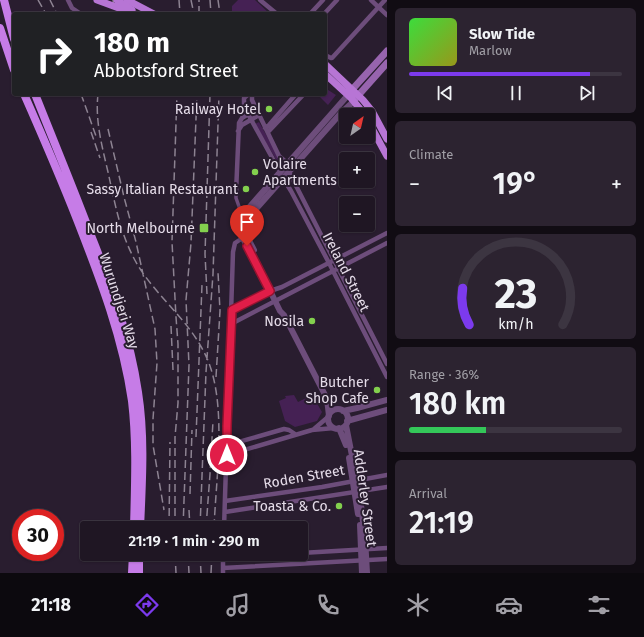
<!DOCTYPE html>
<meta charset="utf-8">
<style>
body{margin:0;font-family:"Fira Sans",sans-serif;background:#2c2330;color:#f1f3f6;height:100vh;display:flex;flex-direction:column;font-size:15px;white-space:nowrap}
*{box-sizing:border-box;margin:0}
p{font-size:13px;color:#a19fa6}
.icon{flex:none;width:22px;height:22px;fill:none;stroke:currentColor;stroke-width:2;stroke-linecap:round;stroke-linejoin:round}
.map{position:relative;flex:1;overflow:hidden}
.sheet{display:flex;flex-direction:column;gap:8px;padding:8px;background:#110c13;width:257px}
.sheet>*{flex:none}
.top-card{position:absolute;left:12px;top:12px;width:315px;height:84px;border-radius:4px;box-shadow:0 1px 3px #0004,0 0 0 1px #3c3541;background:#202124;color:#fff;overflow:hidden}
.needle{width:26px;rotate:34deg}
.fabs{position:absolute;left:339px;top:108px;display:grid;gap:8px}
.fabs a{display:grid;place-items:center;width:36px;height:36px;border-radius:4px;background:#1f1623;box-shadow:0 1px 3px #0004,0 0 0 1px #3c3541;font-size:20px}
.speed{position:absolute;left:12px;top:509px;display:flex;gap:8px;font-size:20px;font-weight:700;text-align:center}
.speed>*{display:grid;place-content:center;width:52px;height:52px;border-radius:50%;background:#1f1623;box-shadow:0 1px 3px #0004,0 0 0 1px #3c3541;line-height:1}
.speed .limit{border:6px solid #d22;background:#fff;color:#111}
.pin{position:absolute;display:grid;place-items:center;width:34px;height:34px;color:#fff;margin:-41px -17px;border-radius:50% 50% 50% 0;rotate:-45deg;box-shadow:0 0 4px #0007}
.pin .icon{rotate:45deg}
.me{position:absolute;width:44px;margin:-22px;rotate:0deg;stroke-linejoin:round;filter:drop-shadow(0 0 3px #0008)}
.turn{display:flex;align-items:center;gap:14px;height:84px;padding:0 16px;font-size:18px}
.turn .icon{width:52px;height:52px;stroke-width:2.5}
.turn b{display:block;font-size:28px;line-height:34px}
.big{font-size:30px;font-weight:600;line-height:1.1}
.sheet .card{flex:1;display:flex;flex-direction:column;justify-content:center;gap:6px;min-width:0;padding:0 14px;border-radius:6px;background:#2c2330}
.sheet .dial{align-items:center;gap:0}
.dial svg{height:104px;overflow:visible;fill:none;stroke:#3c3541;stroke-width:7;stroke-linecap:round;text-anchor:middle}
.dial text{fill:#f1f3f6;stroke:none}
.song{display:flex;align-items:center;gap:12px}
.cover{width:48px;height:48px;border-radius:6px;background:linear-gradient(135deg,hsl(120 70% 55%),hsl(60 70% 35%))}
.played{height:4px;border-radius:2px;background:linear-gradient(90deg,#7c3aed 85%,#3c3541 85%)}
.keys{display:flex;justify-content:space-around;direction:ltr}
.heat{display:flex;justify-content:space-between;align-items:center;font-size:22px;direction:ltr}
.charge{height:6px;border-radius:3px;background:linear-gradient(90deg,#34c759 36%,#3c3541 0)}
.trip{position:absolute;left:80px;top:521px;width:228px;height:40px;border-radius:4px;background:#1f1623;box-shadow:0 1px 3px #0004,0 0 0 1px #3c3541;font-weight:600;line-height:40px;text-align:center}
.dock{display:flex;height:64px;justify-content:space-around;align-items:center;background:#0c090e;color:#a19fa6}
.dock .icon{width:28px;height:28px}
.dock .active{color:#7c3aed}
.dock b{font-size:18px;color:#f1f3f6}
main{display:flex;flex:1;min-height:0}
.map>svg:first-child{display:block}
.green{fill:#452154}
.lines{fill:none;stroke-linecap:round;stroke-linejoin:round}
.pedestrian{stroke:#6d4d7b;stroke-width:3.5}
.minor{stroke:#6d4d7b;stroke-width:4.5}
.tertiary{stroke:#6d4d7b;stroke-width:6}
.secondary{stroke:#9764ae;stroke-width:7}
.primary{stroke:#b775d5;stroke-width:7}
.trunk{stroke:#c67ce7;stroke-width:8}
.rail{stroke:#8d8392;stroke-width:1.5;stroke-dasharray:8 4;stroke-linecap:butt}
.primary-bridge{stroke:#b775d5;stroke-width:7}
.route-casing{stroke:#92132f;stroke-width:10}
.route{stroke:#e11d48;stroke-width:7}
.poi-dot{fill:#83d04e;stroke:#291d2f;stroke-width:1.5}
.labels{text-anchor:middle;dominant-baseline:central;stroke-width:4;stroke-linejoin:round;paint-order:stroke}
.poi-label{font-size:14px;fill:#e5dce9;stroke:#291d2f;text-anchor:end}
.street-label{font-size:14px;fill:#e5dce9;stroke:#291d2f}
</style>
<main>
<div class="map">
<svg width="387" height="573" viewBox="0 0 387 573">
<rect width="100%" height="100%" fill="#291d2f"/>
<!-- green -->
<path class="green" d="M238,0H255L270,14H232V6Z
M325,88L336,95L328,105L317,94H325Z
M259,122L279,158L277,161L255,124Z
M294,395L298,402L312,395L322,412L317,421L295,427L285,421L279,401L286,398L285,396Z"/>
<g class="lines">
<!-- pedestrian -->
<path class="pedestrian" d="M236,193V198L242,215"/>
<!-- minor -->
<path class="minor" d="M68,0L72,8L81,14
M260,0L277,14
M371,0L387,15
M111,14L118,13L121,11
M310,14L323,0
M324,14L337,0
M325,55L331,58H332L385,0
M249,94L244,98V104L248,114L280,172
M252,94V100L279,156L287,163
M265,128L269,125L296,94
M238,131L242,125L259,115
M268,132L304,94
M289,172L387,364
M283,178L291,191L329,263L387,377
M236,193L239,123L242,118L256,109
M232,310L270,291L282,287L387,233
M231,324L387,243
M314,429L328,417
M228,445L284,429L289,430L295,434
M227,455L312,430L334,428
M225,501L322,487L387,475
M225,512L387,487
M224,528L233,252L235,243L244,237
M301,553L387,548
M223,558L289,554
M223,568L387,559
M223,573V554"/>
<!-- tertiary -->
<path class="tertiary" d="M254,250C249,240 242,231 247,219L341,113L354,101
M328 419a10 10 0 1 1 20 0a10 10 0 1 1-20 0Z
M343,411L357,408L387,400
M329,416L327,399L323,391L284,315L280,311L251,252L240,234V222L246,211L348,95
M347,421L387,410
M346,425L360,497L365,538L367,573
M339,428L346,445
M349,458L358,514
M360,525L362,573"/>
<!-- secondary -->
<path class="secondary" d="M349,93L387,51
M355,99L387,63"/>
<!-- primary -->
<path class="primary" d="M127,0L154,14
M325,64L363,100L372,111L387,139
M325,74L351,98L365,115
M368,121L387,156"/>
<!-- trunk -->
<path class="trunk" d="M4,0L14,39
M0,28L14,70
M24,94C43,137 61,179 78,222C101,281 123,338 132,401C137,443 135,486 134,528
M35,94C54,142 74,190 92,238C112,288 130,338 138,392C145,437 142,482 140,528
M132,573L133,554
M139,573V554"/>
<!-- rail -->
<path class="rail" d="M38,0L46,14
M50,0L57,14
M113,0L115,14
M179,0L180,14
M191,0L194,14
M210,0L211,14
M218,0L220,14
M199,14V0
M81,94L96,136
M98,94C95,121 102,146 108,172C116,208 122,245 145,276C167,306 197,329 210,366C226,412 216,479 214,528
M108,129L124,197L136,242L155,329L157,363L153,419V445L164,510
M91,132L100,158
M207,294L205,254L210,94
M171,326L173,370
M216,377L220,311L218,272
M196,437L202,285
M190,494L192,430
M189,510L190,528
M169,528L170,442
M175,528V437L178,403V344L176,317L172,242L177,94
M183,528L189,365L186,300L191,243L197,94
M200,528L206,372L213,274L219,94
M206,528L210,474L213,421
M175,554L176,573
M188,554L189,573
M200,554L201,573
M211,573L212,554"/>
<!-- primary-bridge -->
<path class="primary-bridge" d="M97,0L135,14
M117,0L132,10"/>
</g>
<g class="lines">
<defs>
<path id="route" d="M227,455V426L232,310L270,291L247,246"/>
</defs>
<!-- route casing -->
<use href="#route" class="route-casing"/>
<!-- route -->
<use href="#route" class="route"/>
</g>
<!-- markers -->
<g class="poi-dot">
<circle cx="269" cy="109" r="4"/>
<circle cx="255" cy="172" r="4"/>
<circle cx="246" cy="189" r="4"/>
<rect x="199" y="223" width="10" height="10" rx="2"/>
<circle cx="312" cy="321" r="4"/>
<circle cx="377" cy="390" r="4"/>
<circle cx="339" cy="506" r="4"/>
</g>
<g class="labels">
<!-- poi labels -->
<g class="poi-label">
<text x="261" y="109">Railway Hotel</text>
<text x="263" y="164" text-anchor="start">Volaire<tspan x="263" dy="16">Apartments</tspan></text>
<text x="238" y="189">Sassy Italian Restaurant</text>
<text x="195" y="228">North Melbourne</text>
<text x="304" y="321">Nosila</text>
<text x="369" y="382">Butcher<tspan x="369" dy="16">Shop Cafe</tspan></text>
<text x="331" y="506">Toasta &amp; Co.</text>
</g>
<!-- street labels -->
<g class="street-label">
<text transform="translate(346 272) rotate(63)">Ireland Street</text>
<text transform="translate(119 301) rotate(72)">Wurundjeri Way</text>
<text transform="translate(304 477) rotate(-10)">Roden Street</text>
<text transform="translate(365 498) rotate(82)">Adderley Street</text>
</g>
</g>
</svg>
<div class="fabs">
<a><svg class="needle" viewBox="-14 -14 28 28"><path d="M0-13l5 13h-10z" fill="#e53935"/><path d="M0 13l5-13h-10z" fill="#a19fa6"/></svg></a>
<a>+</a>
<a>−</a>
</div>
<div class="speed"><div class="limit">30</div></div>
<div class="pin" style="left:247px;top:246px;background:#d93025"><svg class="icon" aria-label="arrive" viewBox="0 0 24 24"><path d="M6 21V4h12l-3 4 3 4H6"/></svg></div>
<svg class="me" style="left:227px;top:455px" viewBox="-20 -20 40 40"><circle r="17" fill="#e11d48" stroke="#fff" stroke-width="3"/><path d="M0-11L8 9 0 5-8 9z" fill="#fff"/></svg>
<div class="trip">21:19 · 1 min · 290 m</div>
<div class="top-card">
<div class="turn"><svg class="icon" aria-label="right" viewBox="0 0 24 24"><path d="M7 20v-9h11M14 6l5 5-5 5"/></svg><div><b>180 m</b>Abbotsford Street</div></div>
</div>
</div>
<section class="sheet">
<div class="card">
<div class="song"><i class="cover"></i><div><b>Slow Tide</b><p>Marlow</p></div></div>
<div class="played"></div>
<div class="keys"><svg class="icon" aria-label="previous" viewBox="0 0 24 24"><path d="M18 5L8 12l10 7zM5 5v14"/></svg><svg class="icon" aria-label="pause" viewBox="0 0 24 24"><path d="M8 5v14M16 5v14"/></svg><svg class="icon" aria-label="next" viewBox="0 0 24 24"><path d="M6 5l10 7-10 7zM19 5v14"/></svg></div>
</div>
<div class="card"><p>Climate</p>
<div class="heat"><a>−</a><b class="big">19°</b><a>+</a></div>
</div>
<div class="card dial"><svg viewBox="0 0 100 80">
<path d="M14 69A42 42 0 1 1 86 69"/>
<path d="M14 69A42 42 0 0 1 9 41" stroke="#7c3aed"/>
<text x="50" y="56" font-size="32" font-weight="700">23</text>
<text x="50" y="72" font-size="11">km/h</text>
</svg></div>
<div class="card"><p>Range · 36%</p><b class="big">180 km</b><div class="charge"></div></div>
<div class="card"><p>Arrival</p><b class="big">21:19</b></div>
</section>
</main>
<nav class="dock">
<b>21:18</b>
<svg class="icon active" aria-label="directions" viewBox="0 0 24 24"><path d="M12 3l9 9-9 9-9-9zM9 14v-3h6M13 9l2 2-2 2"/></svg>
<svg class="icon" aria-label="music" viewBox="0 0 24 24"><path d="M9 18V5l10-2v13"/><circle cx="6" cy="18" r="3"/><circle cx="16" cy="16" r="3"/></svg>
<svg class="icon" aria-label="phone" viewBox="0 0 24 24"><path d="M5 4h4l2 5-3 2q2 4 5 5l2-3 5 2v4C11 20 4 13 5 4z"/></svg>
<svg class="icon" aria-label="climate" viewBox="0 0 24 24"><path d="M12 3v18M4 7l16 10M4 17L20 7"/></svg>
<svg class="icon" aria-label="car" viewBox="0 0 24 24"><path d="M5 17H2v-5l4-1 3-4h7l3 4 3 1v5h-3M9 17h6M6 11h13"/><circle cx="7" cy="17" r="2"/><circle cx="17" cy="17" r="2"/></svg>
<svg class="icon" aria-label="filters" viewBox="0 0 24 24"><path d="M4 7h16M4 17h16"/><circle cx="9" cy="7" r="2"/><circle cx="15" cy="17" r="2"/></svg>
</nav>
